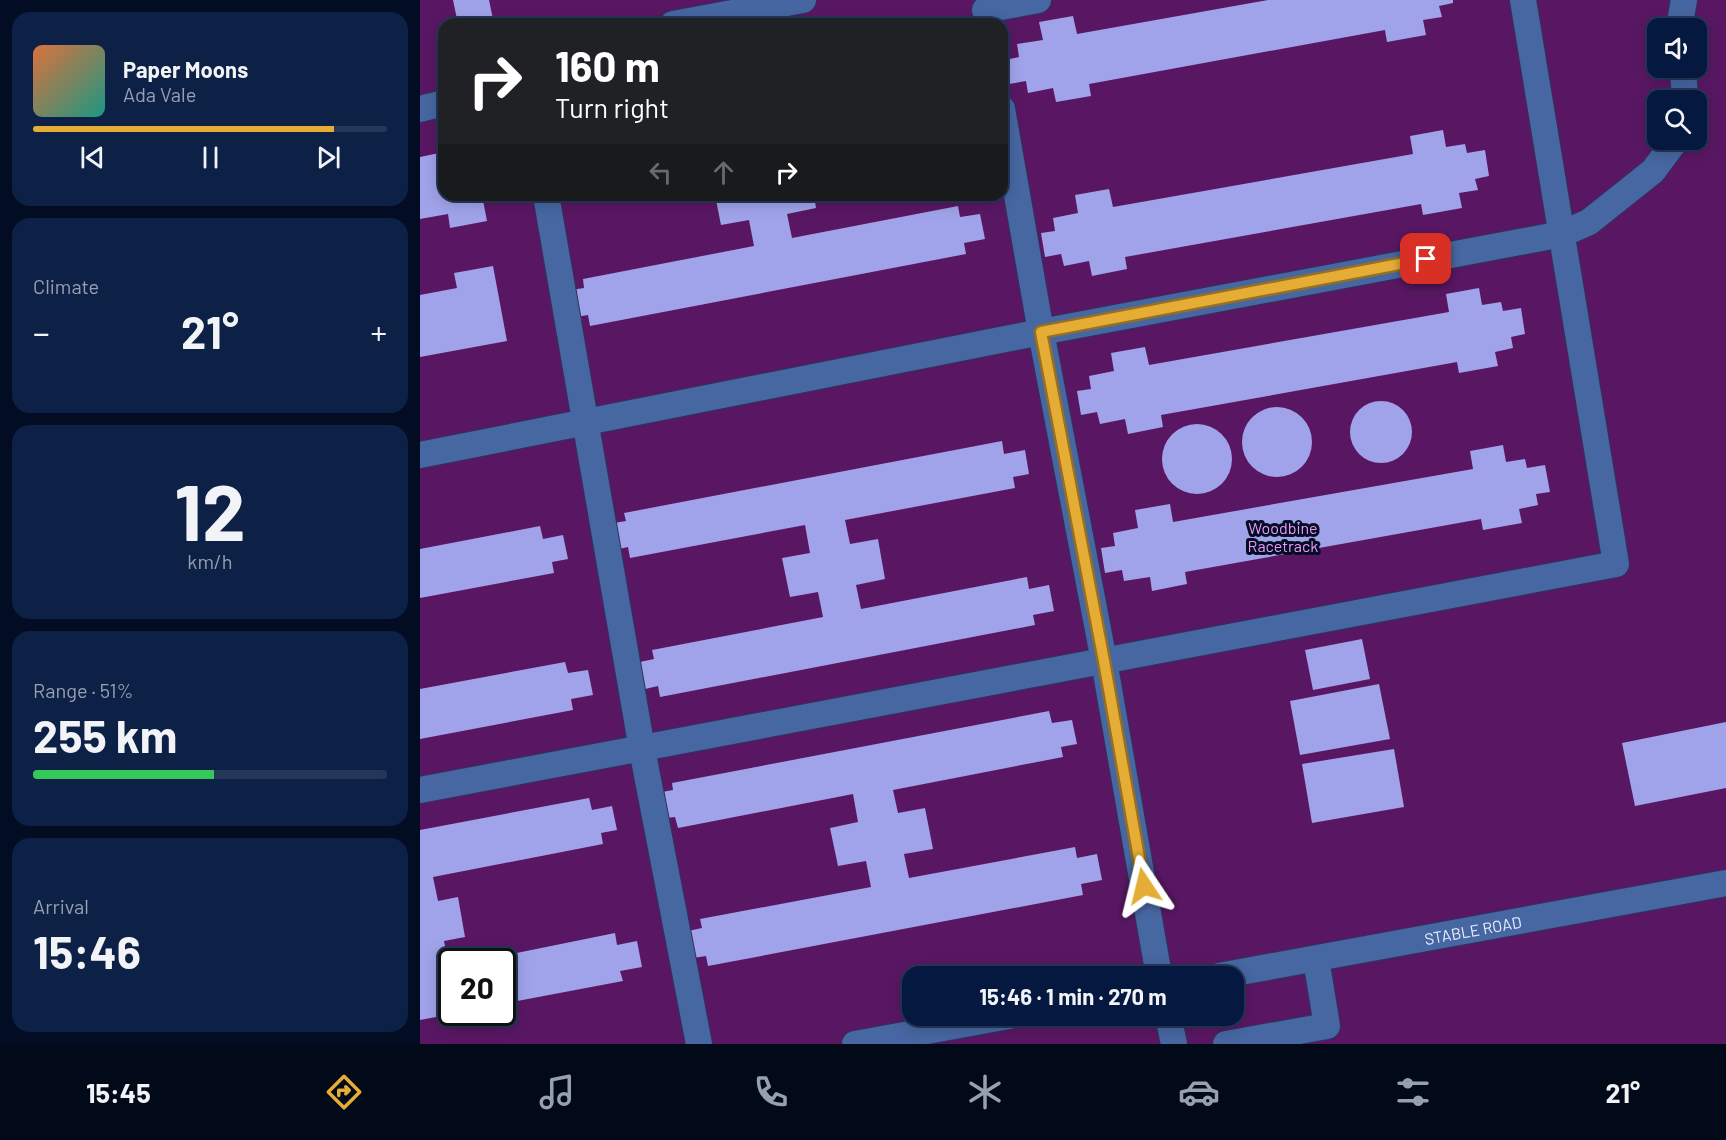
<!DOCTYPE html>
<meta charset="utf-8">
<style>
body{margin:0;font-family:Barlow,sans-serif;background:#0d2147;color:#f1f3f6;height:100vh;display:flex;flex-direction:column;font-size:22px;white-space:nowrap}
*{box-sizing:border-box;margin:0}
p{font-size:20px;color:#97a0b1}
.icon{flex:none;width:33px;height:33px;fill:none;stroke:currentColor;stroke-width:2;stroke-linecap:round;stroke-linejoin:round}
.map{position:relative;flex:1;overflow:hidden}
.sheet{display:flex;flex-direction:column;gap:12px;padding:12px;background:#020d23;width:420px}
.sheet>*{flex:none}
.guide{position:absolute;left:18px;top:18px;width:570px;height:183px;border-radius:18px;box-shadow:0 3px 15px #0003,0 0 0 2px #253759;background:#202124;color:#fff;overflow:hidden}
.fabs{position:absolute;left:1227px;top:18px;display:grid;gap:12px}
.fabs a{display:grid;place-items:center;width:60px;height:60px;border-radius:12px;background:#041840;box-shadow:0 3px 15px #0003,0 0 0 2px #253759;font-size:30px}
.speed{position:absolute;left:18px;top:948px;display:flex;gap:12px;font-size:30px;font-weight:700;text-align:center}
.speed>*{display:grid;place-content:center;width:78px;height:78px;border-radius:50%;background:#041840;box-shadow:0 3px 15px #0003,0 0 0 2px #253759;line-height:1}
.speed .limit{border:3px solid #111;border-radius:9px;background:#fff;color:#111}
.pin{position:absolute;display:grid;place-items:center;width:51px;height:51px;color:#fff;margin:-26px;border-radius:12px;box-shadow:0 3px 9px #0006}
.me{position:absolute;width:66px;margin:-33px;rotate:350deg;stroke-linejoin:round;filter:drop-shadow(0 0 4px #0008)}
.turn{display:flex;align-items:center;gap:21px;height:126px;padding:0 18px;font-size:27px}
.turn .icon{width:78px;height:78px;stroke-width:2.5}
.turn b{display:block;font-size:42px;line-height:51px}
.lanes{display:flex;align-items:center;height:57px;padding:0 18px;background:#0003;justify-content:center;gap:30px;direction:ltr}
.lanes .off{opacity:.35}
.big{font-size:45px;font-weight:700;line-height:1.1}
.sheet .widget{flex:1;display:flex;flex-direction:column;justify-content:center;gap:9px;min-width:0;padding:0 21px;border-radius:18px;background:#0d2147}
.sheet .dial{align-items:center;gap:0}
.dial b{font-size:78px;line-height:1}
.song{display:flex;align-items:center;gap:18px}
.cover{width:72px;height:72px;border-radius:9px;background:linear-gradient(135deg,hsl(20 70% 55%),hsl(170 70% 35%))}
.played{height:6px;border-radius:3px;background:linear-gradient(90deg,#e5ad35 85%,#253759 85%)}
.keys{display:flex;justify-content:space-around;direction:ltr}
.heat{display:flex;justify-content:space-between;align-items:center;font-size:33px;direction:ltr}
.charge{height:9px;border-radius:4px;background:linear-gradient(90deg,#34c759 51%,#253759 0)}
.trip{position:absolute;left:482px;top:966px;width:342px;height:60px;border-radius:18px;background:#041840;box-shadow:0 3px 15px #0003,0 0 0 2px #253759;font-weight:700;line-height:60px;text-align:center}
.dock{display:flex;height:96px;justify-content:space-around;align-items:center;background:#020a1a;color:#97a0b1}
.dock .icon{width:42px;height:42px}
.dock .selected{color:#e5ad35}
.dock b{font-size:27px;color:#f1f3f6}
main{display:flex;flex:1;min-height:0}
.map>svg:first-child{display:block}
.green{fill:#591763;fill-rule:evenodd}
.building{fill:#a0a3e9}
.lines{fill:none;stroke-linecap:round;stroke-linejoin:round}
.minor-casing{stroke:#2e335f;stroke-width:28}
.minor{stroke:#4767a2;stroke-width:26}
.route-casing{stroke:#957022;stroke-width:15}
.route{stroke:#e5ad35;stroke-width:10}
.labels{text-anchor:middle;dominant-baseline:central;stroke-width:6;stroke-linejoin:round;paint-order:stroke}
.park-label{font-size:16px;fill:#f098ff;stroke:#030d23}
.street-label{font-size:16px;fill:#e8f0fd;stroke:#030d23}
</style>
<main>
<section class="sheet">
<div class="widget">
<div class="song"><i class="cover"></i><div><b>Paper Moons</b><p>Ada Vale</p></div></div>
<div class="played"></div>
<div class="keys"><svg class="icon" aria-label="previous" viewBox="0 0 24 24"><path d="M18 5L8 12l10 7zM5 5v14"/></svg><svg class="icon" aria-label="pause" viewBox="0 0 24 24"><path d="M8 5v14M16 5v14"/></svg><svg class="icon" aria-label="next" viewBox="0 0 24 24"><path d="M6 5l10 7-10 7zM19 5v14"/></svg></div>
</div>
<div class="widget"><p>Climate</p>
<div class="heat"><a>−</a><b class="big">21°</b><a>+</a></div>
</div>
<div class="widget dial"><b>12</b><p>km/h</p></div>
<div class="widget"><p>Range · 51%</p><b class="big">255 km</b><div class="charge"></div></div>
<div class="widget"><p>Arrival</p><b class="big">15:46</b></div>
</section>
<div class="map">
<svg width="1306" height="1044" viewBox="0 0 1306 1044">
<rect width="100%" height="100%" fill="#062055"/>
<!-- green -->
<path class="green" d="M0,0H1306V1044H0ZM24,24H582V195H24ZM1238,28H1276V68H1238ZM1238,100H1276V140H1238ZM32,962H82V1012H32ZM492,976H813V1016H492Z"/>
<!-- building -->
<path class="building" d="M33,0H69L74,24H38Z
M848,0H1033V3L1019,6L1022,17L1003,20L1006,35L967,42L965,30L669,84L671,96L636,102L633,88L608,93L606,81L589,84L585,60L599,57L597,44L623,40L619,22L653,16L657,34Z
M1023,130L1026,147L1045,144L1047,153L1065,150L1069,176L1055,179L1058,190L1039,193L1042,208L1003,215L1001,204L705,257L707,269L672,276L669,261L644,266L641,254L625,257L621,233L635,231L633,218L658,213L655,195L689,189L693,207L993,154L990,136Z
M24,152V195H62L67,221L30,228L28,214L0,219V157Z
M295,195H394L396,208L367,214L372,238L538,206L540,217L560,214L565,239L544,243L546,254L170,326L168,315L156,317L151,290L164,288L163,279L334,246L329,220L301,225Z
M73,266L87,341L0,357V295L37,288L34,273Z
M1059,288L1062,305L1081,302L1083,311L1101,308L1105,334L1091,337L1093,348L1075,352L1078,366L1039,373L1037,362L741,415L743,427L708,434L705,419L680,424L677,412L661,415L657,391L671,389L669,376L694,371L691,353L725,347L729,365L1029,312L1026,294Z
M930 432a31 31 0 1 1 62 0a31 31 0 1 1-62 0Z
M822 442a35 35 0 1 1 70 0a35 35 0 1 1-70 0Z
M742 459a35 35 0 1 1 70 0a35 35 0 1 1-70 0Z
M582,441L584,454L605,450L609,474L593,477L595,488L425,520L430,544L458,539L465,579L436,585L441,609L607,577L609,589L629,585L634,611L613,615L615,625L240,697L238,686L225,689L220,662L234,659L232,650L403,617L398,592L370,597L362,558L390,553L385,525L210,558L208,547L199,549L194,523L206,521L204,513Z
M1083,445L1086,462L1105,459L1107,468L1125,465L1130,492L1116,494L1118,505L1099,509L1102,523L1063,530L1061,519L765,572L767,584L732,591L730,577L704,581L702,570L685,573L681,548L695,546L693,533L718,528L715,510L750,504L753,522L1053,469L1050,451Z
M120,526L123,539L143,535L148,559L132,562L134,573L0,598V549Z
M942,639L950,679L893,690L885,650Z
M145,662L148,673L168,670L173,695L151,699L153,710L0,739V689Z
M959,684L970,739L880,755L870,701Z
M629,711L632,723L652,720L657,744L641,747L643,757L473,790L478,813L505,808L513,849L484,854L489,878L655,847L657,858L677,854L682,880L661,884L663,895L288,966L286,956L273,958L268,931L282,928L280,919L451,887L446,861L418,866L410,828L438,822L433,794L258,828L255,817L247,818L242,792L253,790L252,783Z
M1306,722V788L1215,806L1202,743Z
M974,749L984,807L892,823L882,764Z
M169,798L172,810L192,806L197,830L181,833L183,844L13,877L18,901L38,897L45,937L24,941L29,965H32V1014L0,1020V830Z
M195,933L197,945L217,941L222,967L200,971L203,981L82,1004V962H53Z"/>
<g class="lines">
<defs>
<g id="minor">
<path d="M565,10L618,0"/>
<path d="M253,24L383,0"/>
<path d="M1259,28L1264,0"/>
<path d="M1263,68L1265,100"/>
<path d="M0,109L24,103"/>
<path d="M582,109L621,332L684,661L739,976"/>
<path d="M126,195L222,749L279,1044"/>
<path d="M0,455L621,332L1142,234L1169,222L1233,171L1256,140"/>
<path d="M0,790L1196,564L1103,0"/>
<path id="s1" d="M799,976L1306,883"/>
<path d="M748,1016L754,1044"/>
<path d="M435,1044L589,1016"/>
<path d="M806,1044L907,1026L896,959"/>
</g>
</defs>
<!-- minor casing -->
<use href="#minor" class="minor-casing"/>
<!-- minor -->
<use href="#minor" class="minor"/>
</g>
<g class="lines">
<defs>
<path id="route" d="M724,886L684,661L621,332L1006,259"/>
</defs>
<!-- route casing -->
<use href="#route" class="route-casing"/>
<!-- route -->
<use href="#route" class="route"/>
</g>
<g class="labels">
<!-- park labels -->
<g class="park-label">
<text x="863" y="527">Woodbine<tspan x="863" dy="18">Racetrack</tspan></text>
</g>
<!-- street labels -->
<g class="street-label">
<text stroke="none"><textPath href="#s1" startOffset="258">STABLE ROAD</textPath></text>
</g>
</g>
</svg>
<div class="fabs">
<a><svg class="icon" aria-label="sound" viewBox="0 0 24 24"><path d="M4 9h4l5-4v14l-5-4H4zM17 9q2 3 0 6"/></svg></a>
<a><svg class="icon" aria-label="search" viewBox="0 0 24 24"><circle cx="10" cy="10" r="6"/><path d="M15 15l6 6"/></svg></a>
</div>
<div class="speed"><div class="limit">20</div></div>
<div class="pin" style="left:1006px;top:259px;background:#d93025"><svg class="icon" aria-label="arrive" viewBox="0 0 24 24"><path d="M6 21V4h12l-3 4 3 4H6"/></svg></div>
<svg class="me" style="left:724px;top:886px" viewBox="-20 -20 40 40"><path d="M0-17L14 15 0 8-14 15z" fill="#e5ad35" stroke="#fff" stroke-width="4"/></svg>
<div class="trip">15:46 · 1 min · 270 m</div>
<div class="guide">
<div class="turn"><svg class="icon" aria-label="right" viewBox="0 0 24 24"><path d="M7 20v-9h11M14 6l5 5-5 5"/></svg><div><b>160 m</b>Turn right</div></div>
<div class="lanes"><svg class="icon off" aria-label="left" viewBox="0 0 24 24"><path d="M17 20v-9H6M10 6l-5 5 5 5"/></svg><svg class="icon off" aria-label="ahead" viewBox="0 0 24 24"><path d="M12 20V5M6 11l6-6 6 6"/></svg><svg class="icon" aria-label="right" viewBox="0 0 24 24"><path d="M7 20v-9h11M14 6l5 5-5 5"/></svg></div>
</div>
</div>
</main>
<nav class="dock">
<b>15:45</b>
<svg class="icon selected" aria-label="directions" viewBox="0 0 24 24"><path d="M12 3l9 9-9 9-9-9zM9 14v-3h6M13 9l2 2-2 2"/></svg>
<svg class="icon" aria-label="music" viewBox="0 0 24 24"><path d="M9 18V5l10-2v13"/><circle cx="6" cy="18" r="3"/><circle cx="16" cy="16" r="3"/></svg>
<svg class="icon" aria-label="phone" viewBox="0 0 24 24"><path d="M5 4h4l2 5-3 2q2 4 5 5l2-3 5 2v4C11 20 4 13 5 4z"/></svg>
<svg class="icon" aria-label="climate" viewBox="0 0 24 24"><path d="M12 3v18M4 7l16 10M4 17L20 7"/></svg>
<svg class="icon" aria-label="car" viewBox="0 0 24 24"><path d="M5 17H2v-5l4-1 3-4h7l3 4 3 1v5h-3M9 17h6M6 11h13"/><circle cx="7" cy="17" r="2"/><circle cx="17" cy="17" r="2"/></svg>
<svg class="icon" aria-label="filters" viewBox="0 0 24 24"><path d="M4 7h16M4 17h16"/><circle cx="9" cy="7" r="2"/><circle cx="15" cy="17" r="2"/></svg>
<b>21°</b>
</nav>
